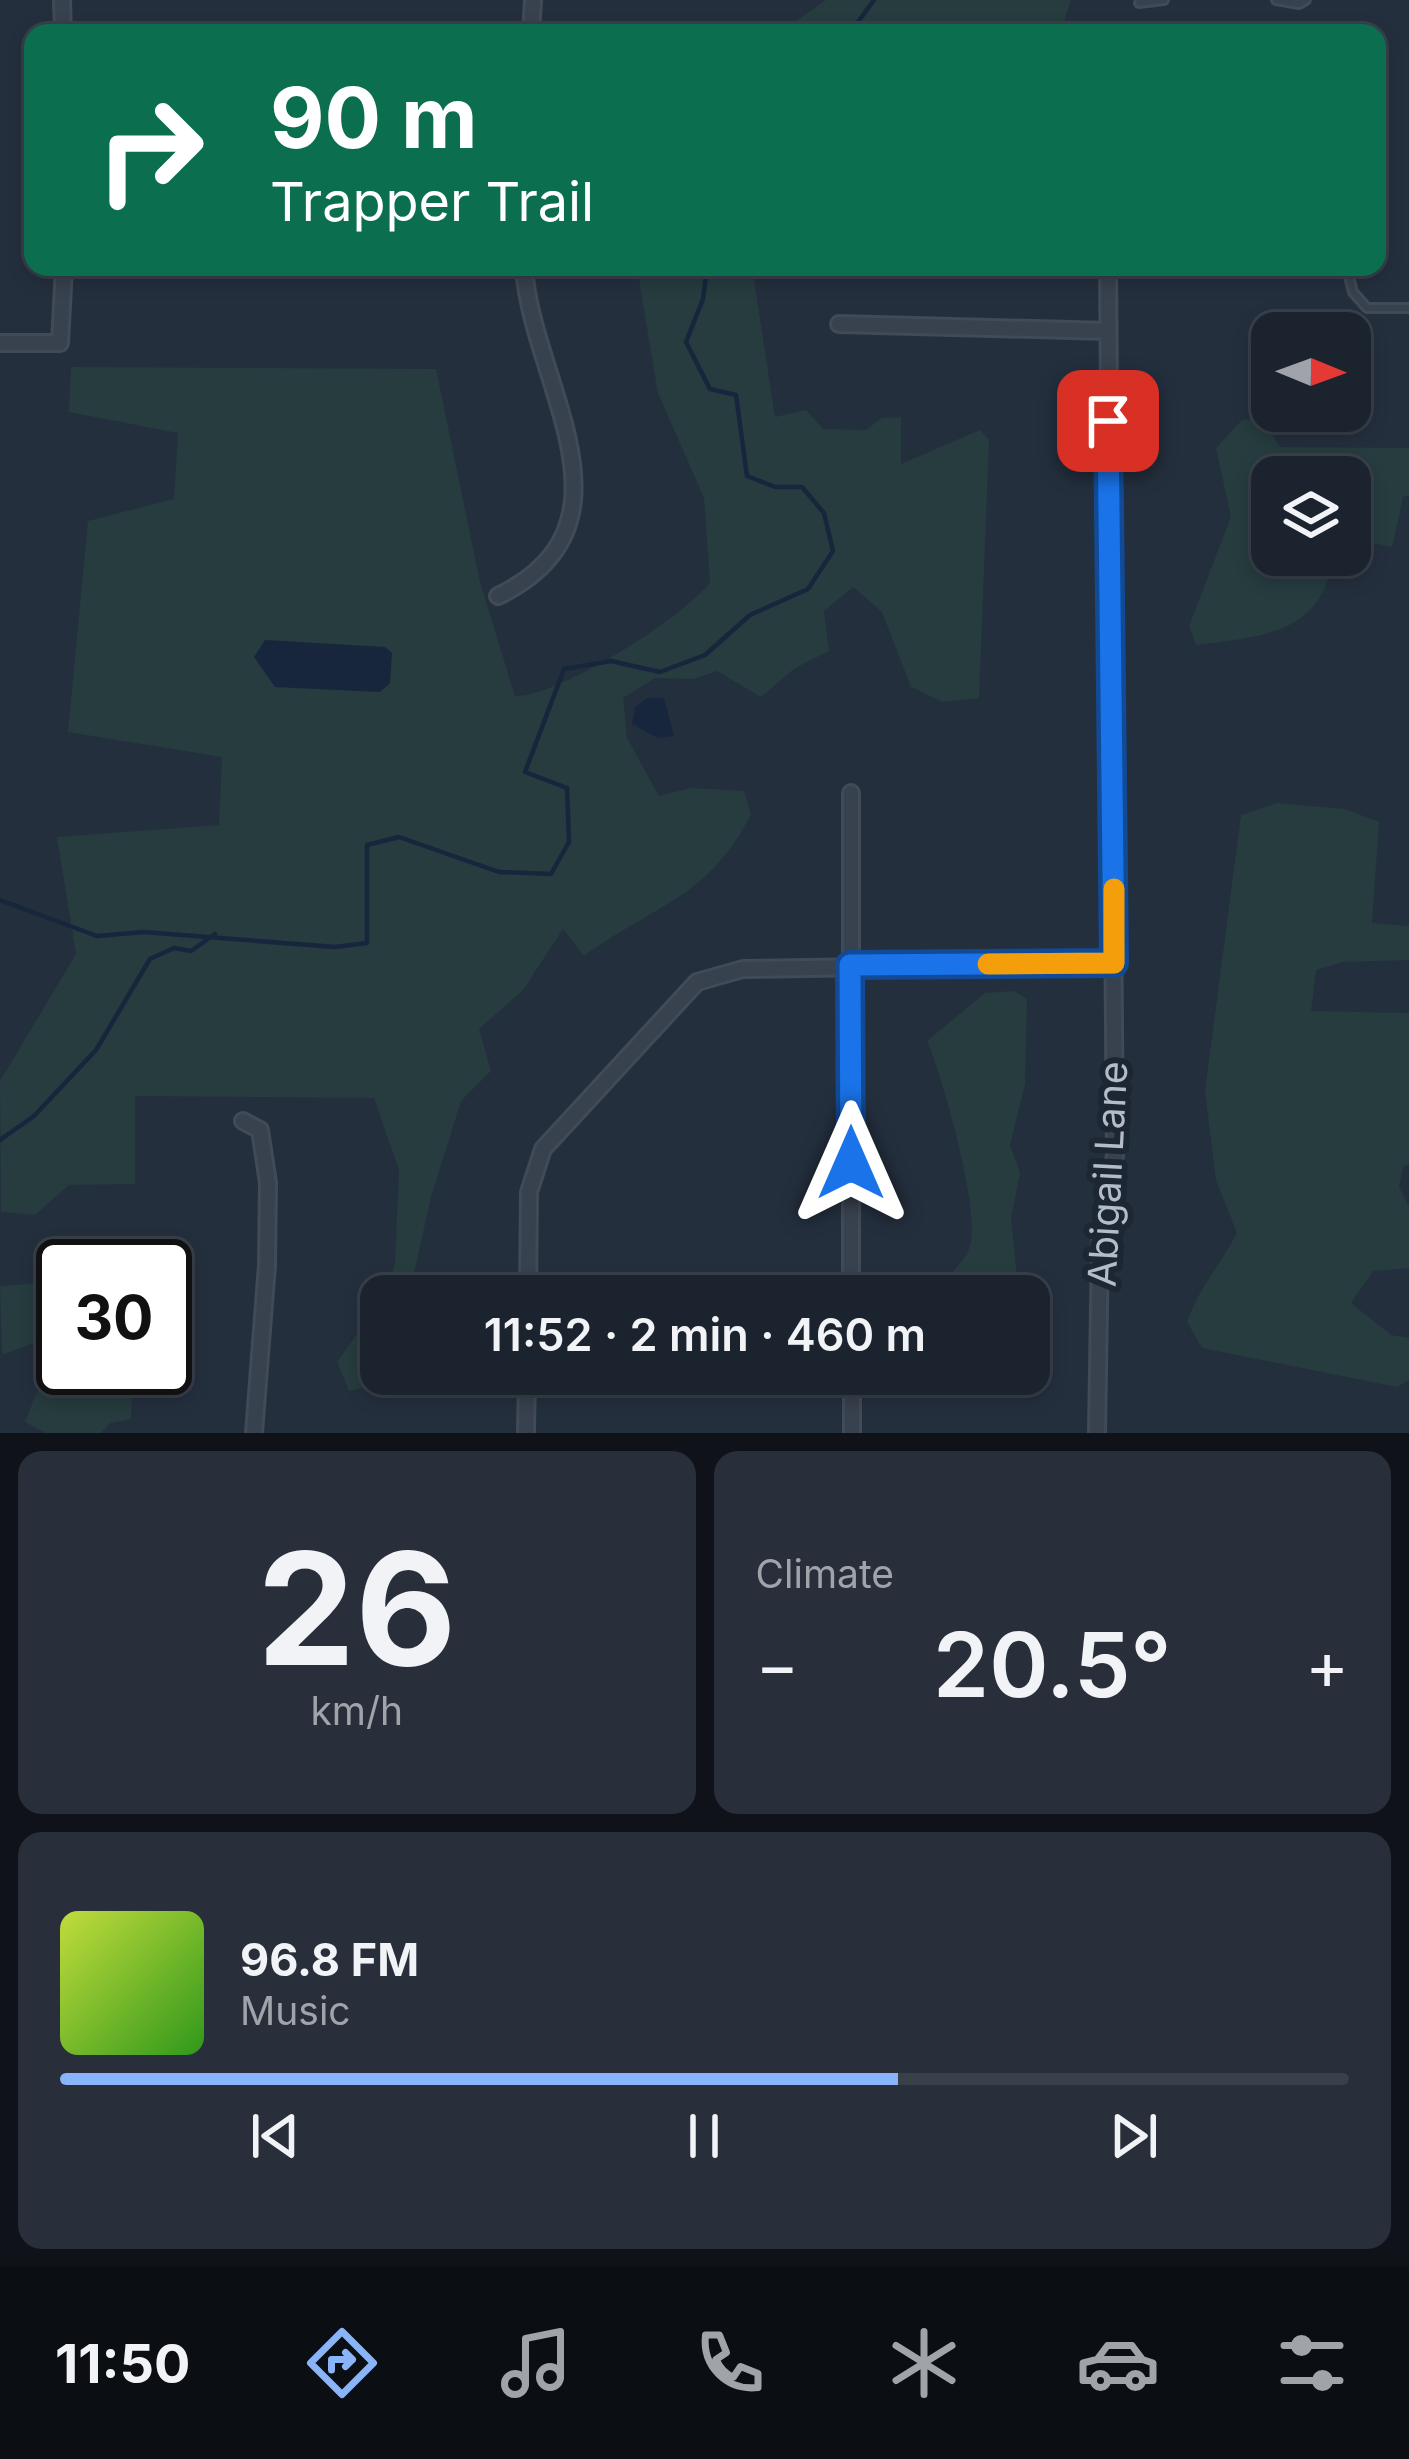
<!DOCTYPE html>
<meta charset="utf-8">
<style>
body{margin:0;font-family:Inter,sans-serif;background:#282f3a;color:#f1f3f6;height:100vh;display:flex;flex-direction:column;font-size:45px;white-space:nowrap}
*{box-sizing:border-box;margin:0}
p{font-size:39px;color:#a0a4aa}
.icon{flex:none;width:66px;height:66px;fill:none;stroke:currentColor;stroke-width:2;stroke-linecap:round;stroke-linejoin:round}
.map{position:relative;height:1433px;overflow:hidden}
.sheet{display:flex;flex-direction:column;gap:18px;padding:18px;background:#0f1319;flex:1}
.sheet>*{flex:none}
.banner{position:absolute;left:24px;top:24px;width:1362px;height:252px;border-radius:24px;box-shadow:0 6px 18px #0003,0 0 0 3px #39404a;background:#0b6e4f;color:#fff;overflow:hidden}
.needle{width:78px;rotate:91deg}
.fabs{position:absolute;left:1251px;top:312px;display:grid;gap:24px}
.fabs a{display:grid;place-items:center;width:120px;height:120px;border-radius:24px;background:#1b232e;box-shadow:0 6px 18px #0003,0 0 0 3px #39404a;font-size:60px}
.speed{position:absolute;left:36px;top:1239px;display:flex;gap:24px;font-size:60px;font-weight:700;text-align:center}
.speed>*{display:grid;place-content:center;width:156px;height:156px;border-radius:50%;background:#1b232e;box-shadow:0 6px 18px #0003,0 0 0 3px #39404a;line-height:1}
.speed .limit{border:6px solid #111;border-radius:18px;background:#fff;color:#111}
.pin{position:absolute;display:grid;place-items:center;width:102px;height:102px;color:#fff;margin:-51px;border-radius:24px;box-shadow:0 6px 18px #0006}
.me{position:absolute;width:132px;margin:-66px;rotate:0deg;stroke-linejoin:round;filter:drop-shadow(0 0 9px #0008)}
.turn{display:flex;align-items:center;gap:42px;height:252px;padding:0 48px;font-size:54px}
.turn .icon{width:156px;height:156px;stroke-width:2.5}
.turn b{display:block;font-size:84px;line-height:102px}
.big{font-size:90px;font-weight:600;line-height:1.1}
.sheet .widget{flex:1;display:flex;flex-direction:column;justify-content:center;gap:18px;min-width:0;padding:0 42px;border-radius:24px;background:#282f3a}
.sheet .dial{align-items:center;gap:0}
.dial b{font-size:156px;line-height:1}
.song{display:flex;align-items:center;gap:36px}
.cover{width:144px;height:144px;border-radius:18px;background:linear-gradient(135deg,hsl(70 70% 55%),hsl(110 70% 35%))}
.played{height:12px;border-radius:6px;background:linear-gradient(90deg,#8ab4f8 65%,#39404a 65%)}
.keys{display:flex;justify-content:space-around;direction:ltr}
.heat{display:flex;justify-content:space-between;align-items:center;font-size:66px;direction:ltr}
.sheet .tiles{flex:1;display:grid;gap:18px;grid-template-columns:1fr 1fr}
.widget:last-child{grid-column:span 2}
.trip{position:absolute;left:360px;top:1275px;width:690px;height:120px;border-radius:24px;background:#1b232e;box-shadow:0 6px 18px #0003,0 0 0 3px #39404a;font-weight:600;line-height:120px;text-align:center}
.menu{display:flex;height:192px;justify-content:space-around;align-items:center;background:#0b0e12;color:#a0a4aa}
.menu .icon{width:84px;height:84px}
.menu .active{color:#8ab4f8}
.menu b{font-size:54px;color:#f1f3f6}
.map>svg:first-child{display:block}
.green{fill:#263c3f}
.water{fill:#17263c}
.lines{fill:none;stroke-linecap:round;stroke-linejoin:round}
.stream{stroke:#17263c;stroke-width:4.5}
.service-casing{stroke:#414a57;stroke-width:12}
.minor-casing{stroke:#414a57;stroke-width:20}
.service{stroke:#38414e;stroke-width:6}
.minor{stroke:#38414e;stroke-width:14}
.route-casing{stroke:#114b97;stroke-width:30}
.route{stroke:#1a73e8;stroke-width:21}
.slow{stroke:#f59e0b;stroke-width:21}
.labels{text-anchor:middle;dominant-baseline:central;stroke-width:12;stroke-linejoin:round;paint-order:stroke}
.street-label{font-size:39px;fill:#b4bcc9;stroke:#1d2633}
</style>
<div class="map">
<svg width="1409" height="1433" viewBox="0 0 1409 1433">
<rect width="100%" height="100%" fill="#242f3e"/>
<!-- green -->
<path class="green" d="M826,0H1071L1064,22L1086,33H779Z
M637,267H752L775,417L806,410L823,429L866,430L882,418L901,417V464L980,430L989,440L979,698L943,702L911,687L882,612L853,587L824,611L829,651L795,668L761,697L717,671L693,679L655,678L623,698L627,738L659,796L691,788L744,791L751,814C709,898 654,905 584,956L563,929L523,990L479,1029L491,1071L461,1101L431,1197L409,1296H386L395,1263L399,1170L374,1098L135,1096V1184L69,1185L35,1215L1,1212L0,1081L76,954L57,837L219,825L222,757L68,732L88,521L174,499L178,433L69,412L71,367L436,369L480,582L515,696C556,698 685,617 710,582L704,498L658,393Z
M1262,419L1280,447L1409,448V495L1403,497L1392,547L1350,539V477H1272V555H1334C1322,635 1264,636 1196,645L1189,626L1231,517L1216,448L1242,420Z
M1277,803L1345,809L1379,822L1372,923L1409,926V960L1343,962L1316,970L1311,1011L1409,1013V1164L1403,1167L1399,1187L1409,1207V1268L1373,1271L1351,1303L1391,1335L1409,1338V1380L1397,1387L1202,1348L1187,1322C1198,1289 1220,1265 1237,1233L1216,1180L1205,1091L1241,815Z
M1014,991L1027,999L1025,1084L1010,1145L1020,1173L1011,1218L1019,1296H942C945,1273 961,1268 969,1249C983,1217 942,1076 927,1041L985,993Z
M80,1256L107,1266H63V1332L2,1355L0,1286L45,1283L64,1263Z
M381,1316V1374L410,1376L349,1391L337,1362L359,1331Z
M63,1367L133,1368L131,1419L110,1423L101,1433H46L25,1422L36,1394Z"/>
<!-- water -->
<path class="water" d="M265,640L385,647L392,653L390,683L380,692L275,687L254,657Z
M648,698H664L674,736L658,738L632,724L635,707Z"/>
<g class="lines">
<!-- stream -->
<path class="stream" d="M850,33L874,0
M0,900L97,936L144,932L335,947L367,943V845L399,837L499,872L551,874L569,842L567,788L525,772L564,669L611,661L660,672L705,655L750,615L808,589L833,551L824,513L802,487H775L747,476L736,395L710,389L686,342L703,299L707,267
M0,1140L34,1116L96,1050L150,959L174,948L191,951L215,934"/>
<defs>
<path id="service" d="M1276,0L1299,4L1306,0
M1139,3L1164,0
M1347,269L1353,292L1367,308H1409"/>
<path id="minor" d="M62,0L63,33
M531,33L533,0
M839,324L1108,331
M0,343H60L64,267
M498,596C647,524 531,382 524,267
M851,793V1296
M243,1121L260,1130L268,1183L267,1265L254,1433
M528,1296L529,1192L543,1149L697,982L743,969L1115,963
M852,1374V1433
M526,1433L527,1374
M1097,1433L1100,1245L1115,1155L1108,267"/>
</defs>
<!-- service casing -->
<use href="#service" class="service-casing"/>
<!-- minor casing -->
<use href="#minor" class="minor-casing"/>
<!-- service -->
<use href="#service" class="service"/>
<!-- minor -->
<use href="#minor" class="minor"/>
</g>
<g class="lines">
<defs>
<path id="route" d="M851,1163L850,965L1114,963L1108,421"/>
</defs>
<!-- route casing -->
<use href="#route" class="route-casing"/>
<!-- route -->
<use href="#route" class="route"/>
<!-- slow -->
<path class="slow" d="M988,964L1114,963V889"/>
</g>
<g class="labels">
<!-- street labels -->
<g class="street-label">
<text transform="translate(1107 1174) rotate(-87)">Abigail Lane</text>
</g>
</g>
</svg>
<div class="fabs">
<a><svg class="needle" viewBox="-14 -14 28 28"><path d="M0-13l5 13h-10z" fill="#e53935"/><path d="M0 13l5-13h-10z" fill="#a0a4aa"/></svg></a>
<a><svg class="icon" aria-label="layers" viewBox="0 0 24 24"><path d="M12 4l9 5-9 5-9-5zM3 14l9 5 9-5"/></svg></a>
</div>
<div class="speed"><div class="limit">30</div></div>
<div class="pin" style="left:1108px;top:421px;background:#d93025"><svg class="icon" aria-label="arrive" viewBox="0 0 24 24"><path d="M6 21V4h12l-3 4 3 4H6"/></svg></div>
<svg class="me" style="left:851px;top:1163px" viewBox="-20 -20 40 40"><path d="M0-17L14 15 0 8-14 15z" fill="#1a73e8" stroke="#fff" stroke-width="4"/></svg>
<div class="trip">11:52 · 2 min · 460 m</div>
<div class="banner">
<div class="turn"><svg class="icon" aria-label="right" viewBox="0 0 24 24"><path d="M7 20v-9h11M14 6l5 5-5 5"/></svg><div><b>90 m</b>Trapper Trail</div></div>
</div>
</div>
<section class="sheet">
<div class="tiles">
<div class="widget dial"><b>26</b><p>km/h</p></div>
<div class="widget"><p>Climate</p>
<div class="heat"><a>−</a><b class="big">20.5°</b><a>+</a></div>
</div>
<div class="widget">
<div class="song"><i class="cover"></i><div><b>96.8 FM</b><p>Music</p></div></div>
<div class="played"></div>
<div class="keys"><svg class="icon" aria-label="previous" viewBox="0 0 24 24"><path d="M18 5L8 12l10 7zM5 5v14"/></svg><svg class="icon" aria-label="pause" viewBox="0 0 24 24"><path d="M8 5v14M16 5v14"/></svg><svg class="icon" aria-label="next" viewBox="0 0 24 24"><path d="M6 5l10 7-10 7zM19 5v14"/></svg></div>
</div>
</div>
</section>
<nav class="menu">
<b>11:50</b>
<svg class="icon active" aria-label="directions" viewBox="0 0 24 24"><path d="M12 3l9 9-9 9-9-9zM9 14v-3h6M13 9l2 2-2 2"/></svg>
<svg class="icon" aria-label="music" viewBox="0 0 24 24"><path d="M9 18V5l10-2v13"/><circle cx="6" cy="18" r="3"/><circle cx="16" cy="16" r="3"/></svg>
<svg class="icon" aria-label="phone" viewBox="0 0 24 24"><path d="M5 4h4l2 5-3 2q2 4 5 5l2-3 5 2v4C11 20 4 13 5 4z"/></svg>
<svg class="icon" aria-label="climate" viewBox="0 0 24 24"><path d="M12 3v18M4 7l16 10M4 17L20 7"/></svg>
<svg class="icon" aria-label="car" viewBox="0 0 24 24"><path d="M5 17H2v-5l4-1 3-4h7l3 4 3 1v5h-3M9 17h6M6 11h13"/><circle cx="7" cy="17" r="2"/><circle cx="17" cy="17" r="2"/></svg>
<svg class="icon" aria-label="filters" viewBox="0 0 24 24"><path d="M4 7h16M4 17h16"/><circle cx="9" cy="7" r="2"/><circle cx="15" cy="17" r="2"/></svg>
</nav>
